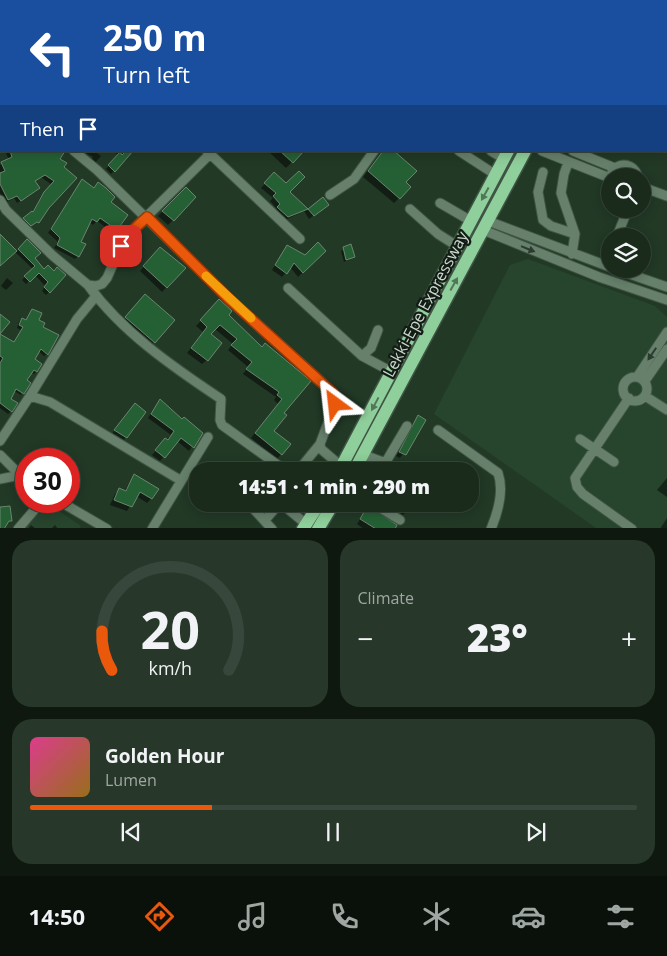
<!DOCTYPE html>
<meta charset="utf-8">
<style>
body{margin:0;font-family:"Open Sans",sans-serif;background:#273729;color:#f1f3f6;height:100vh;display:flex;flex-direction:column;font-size:19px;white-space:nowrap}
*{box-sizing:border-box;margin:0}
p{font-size:16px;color:#9fa7a3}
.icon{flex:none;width:28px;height:28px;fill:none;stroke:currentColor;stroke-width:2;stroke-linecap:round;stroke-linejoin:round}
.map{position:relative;height:528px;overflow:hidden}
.panel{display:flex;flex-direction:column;gap:12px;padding:12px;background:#0e180f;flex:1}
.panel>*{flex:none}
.top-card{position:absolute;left:0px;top:0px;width:668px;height:152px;box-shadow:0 2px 12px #0003,0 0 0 1px #38473b;background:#1a4fa0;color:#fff;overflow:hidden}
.fabs{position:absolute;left:601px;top:168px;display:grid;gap:10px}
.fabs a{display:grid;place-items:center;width:50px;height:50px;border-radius:50%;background:#1a2b1c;box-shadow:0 2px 12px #0003,0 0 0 1px #38473b;font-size:25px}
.speed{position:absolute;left:15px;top:448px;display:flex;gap:10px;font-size:25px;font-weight:700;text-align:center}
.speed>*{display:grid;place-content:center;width:65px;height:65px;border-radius:50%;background:#1a2b1c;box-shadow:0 2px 12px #0003,0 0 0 1px #38473b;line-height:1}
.speed .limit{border:8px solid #d22;background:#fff;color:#111}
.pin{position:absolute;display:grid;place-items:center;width:42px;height:42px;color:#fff;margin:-21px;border-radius:10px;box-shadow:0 2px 8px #0006}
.me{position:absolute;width:55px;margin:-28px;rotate:330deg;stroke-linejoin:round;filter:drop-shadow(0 0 4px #0008)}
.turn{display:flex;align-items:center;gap:18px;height:105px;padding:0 20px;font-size:22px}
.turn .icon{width:65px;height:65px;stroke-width:2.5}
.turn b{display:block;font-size:35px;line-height:42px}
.then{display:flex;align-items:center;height:48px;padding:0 20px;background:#0003;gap:10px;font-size:19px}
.big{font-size:38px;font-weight:800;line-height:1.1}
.panel .widget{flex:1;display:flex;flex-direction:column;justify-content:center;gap:8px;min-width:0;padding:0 18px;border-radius:20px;background:#273729}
.panel .dial{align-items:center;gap:0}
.dial svg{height:130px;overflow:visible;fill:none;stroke:#38473b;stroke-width:7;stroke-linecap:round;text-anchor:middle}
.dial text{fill:#f1f3f6;stroke:none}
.song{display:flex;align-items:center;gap:15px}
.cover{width:60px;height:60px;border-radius:8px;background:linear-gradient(135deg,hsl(330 70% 55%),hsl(40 70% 35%))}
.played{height:5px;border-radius:2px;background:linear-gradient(90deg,#ea580c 30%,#38473b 30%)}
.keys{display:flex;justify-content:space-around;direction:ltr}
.heat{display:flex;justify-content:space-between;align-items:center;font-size:28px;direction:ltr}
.panel .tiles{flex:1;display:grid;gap:12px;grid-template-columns:1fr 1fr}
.widget:last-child{grid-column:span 2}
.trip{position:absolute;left:189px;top:462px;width:290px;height:50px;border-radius:20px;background:#1a2b1c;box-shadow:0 2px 12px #0003,0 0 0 1px #38473b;font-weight:800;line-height:50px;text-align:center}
.tab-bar{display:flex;height:80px;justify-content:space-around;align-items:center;background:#0a110b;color:#9fa7a3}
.tab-bar .icon{width:35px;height:35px}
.tab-bar .current{color:#ea580c}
.tab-bar b{font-size:22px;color:#f1f3f6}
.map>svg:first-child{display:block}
.built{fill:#27442d}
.shadow{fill:#0007}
.building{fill:#256035;stroke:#6b856f}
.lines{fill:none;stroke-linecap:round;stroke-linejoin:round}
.minor-casing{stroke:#3f5444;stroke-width:11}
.highway-casing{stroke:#3f5444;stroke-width:15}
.minor{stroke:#66806b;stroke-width:9}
.highway{stroke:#8fcf9b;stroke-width:12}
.oneway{fill:#517658}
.oneway2{fill:#2c3b2f}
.route-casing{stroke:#983908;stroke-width:12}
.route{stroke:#ea580c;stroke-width:9}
.slow{stroke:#f59e0b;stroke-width:9}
.labels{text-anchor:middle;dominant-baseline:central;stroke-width:4.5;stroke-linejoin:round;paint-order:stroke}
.street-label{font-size:16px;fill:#cbd9cd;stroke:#131d15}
</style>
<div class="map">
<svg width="667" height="529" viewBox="0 0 667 529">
<rect width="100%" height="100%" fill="#223926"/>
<!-- built -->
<path class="built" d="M528,259L655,306L667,317V528H596L434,414L510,265Z
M56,509L81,526L79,529H24L35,515Z"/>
<!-- shadow -->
<path class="shadow" d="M14,0H34L35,1H15Z
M165,0H185L186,1H164Z
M5,151H64L59,159L65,164L48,207L38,222L27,228L21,221L32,213L41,196L52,185L41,177L34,181L36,191L17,203L14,198L5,203L0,193V165L9,160Z
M98,151L97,153L101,156L95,163L91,160L93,157L84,152Z
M113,151H132L111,174L106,169L118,155Z
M268,151H303L286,168Z
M383,151H392L404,183L399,198L394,203L363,177Z
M274,174L288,192L308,210L323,199V208L309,219L304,211L283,221L274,212L277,209L270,201L273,198L261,188Z
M82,181L126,215L112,232L97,221L93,225L89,222L79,242L78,256L75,259L54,248L58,242L48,233Z
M186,188L195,197L168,225L158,216Z
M2,237L16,252L27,241L34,258L43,270L48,266L49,292L46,295L42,291L45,286L35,275L26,284L22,280L33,269L14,251L0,264V239Z
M287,246L305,256L324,251L298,277L290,267L282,277L272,270Z
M350,246L353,257L344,262L341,251Z
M156,253L185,268L162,292L140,271Z
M7,278L13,283L6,290L1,286Z
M219,301L228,315L261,348L309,382L282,413L272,431L281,454L277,459L251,438L278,404L274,400L276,397L243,374L248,367L228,350L233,344L215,329L209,335L207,360L202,364L187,353L203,332L196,326Z
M140,302L154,342L148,348L121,324Z
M32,310L42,327L47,354L44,356L38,351L33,360L41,364L36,372L34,374L31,372L25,380L21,395L14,391L9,399L11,411L8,414L0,408V336L14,343L21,330L17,328L19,322L22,319L25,321Z
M160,401L182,421L202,433L189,451L177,441L160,461L152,455L171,435L148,418Z
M131,409L126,437L122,442L111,435Z
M418,417L424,420L400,458L396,456Z
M134,476L152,498L147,503L136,496L127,511L110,505L115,494L119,490L124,492Z
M667,478V497L657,490Z
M256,504H269L262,511Z
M401,504H411L403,515L397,511Z
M368,507L394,529H364L357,524Z
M667,518V529H660Z
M31,525L36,529H28Z
M55,525L58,529H51Z"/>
<!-- building -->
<path class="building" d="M10,151H65L60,159L67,163L64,167L77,178L49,208L39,223L37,222L31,226L23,218L32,211L33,212L44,192L54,181L45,175L35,181L40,188L21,201L17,196L8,200L0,184V173L5,171L1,162L12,157Z
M126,151H133L115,172L108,165L120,152L122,155Z
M280,151H304L293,163Z
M383,151H394L417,171L406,182L411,187L400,199L368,171Z
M299,171L305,177L290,192L308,209L288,217L277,207L280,204L273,196L276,193L264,183L274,172L286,183Z
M82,179L94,188L98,182L106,188L115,197L111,202L128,215L117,230L100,218L97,222L92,219L81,242L86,244L79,257L57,245L60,238L51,229Z
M186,187L196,197L174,221L162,211Z
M323,197L329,205L314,216L308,209Z
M0,234L17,251L0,266Z
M27,239L41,253L35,258L44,269L48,265L54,271L57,267L66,275L50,293L44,287L48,282L39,273L30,282L24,276L35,266L18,249Z
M318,242L326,251L303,273L294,263L287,274L275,265L287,245L305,255Z
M351,244L355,257L346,260L343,247Z
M160,247L186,268L167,288L143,266Z
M145,294L175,320L155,343L125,317Z
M219,299L232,311L229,315L262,347L265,343L311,381L284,413L287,415L274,431L291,444L282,455L255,433L282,399L277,395L279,392L246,369L252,362L231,345L237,339L220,325L211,334L222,343L208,361L191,348L207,327L200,320Z
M32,309L42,313L39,320L45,323L43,327L59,335L48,355L41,349L35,359L42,364L37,372L34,370L27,380L31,383L24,394L16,389L11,399L18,403L12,412L0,403V363L3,358L0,356V314L10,322L0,334L14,342L23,327L19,325L22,318L26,320Z
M160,399L182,419L184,417L203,433L194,448L181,438L165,458L155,450L165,438L168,440L174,431L151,414Z
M135,403L146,412L127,438L114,430Z
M418,415L426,420L406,455L399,452Z
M370,464L384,468L388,471H365Z
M134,474L159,489L152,499L140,492L132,507L114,500L119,488L126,491Z
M368,505L397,525L395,529H376L360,519Z
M10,506L12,521H9L4,529H0V507Z"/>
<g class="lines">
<defs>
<path id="minor" d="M43,0L44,1
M140,1L141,0
M0,69L1,70
M74,151L97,170L229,299L333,393L335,404L320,444L321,449L342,467
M207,151L300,239
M459,151L496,175
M491,151L504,159
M542,151L610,178
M573,151L615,168
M568,163L564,174L561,193L575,234L572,254
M612,171C621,161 633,164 638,176
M543,172L538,192L543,220L551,226L575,234
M642,187L667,196
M330,195L354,179L374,151
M0,200L6,210L52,255L88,285L96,286L102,284L107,278L121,246L132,231L210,154
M440,203L471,221
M410,209L438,234L457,246
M488,221L610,267
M483,230L599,277L667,300
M617,236L628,209
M615,269L667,287
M88,285C122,332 173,367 221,399L220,420L222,425L286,471
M288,288L362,356L392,372
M362,356L371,348L378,330
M637,377L667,332
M623 389a12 12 0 1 1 24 0a12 12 0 1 1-24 0Z
M645,381L667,349
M30,396L77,319L96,296
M645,396L667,410
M629,398L575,478L577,487L583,494L632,529
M438,430L498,473C504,490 498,512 491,529
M580,439L614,462
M0,441L30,396L50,402L180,480
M0,455L26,481
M364,455L383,462L387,460L407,426
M292,471L302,466L320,444
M0,479L20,475
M59,501L107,529
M249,504L272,529
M282,504L306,524
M374,504L400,520
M265,520L279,504
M18,529L42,501
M152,529L208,437"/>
<path id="highway" d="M589,1L590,0
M602,1L603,0
M339,471L508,151
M354,471L525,151
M303,529L319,504
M318,529L333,504"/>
</defs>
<!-- minor casing -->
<use href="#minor" class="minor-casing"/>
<!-- highway casing -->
<use href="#highway" class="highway-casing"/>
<!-- minor -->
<use href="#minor" class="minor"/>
<!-- highway -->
<use href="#highway" class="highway"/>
</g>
<!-- one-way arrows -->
<defs><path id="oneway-solid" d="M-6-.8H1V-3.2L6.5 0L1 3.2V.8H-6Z" transform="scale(1.25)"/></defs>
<g class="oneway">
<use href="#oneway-solid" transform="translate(485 194) rotate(119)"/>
<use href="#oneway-solid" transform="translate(454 284) rotate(-61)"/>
<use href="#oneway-solid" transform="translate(375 404) rotate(118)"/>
</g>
<g class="oneway2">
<use href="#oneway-solid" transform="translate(528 249) rotate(22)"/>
<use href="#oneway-solid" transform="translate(652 354) rotate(124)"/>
</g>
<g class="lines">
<defs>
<path id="route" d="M121,246L132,231L147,217L229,299L333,393L335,404"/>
</defs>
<!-- route casing -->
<use href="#route" class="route-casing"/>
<!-- route -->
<use href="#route" class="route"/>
<!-- slow -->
<path class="slow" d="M206,276L251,318"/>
</g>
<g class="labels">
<!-- street labels -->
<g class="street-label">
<text transform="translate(425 304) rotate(-62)">Lekki-Epe Expressway</text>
</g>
</g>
</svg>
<div class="fabs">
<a><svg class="icon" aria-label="search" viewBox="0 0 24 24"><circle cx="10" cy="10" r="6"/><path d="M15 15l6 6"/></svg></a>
<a><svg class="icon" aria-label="layers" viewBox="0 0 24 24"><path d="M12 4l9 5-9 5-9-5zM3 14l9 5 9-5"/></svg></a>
</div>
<div class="speed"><div class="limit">30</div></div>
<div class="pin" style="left:121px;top:246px;background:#d93025"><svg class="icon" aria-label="arrive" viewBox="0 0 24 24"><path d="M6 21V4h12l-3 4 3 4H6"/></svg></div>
<svg class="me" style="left:335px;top:404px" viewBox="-20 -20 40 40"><path d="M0-17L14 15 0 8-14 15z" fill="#ea580c" stroke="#fff" stroke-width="4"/></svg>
<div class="trip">14:51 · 1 min · 290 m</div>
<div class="top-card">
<div class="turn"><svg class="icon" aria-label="left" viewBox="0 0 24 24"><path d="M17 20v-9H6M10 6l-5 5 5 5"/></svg><div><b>250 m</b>Turn left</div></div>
<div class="then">Then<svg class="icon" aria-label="arrive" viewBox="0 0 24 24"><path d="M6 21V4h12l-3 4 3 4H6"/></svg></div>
</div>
</div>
<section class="panel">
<div class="tiles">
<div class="widget dial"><svg viewBox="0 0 100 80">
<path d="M14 69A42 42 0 1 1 86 69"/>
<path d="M14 69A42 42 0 0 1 8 45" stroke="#ea580c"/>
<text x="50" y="56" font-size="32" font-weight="700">20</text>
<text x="50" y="72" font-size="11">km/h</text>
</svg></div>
<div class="widget"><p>Climate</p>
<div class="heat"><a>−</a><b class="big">23°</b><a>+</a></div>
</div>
<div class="widget">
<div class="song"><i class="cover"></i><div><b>Golden Hour</b><p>Lumen</p></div></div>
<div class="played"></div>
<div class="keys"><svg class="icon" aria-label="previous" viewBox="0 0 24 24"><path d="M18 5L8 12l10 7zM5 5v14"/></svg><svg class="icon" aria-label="pause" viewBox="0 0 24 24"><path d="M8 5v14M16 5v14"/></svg><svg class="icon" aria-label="next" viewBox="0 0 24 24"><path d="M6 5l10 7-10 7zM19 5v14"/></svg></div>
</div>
</div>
</section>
<nav class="tab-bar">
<b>14:50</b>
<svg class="icon current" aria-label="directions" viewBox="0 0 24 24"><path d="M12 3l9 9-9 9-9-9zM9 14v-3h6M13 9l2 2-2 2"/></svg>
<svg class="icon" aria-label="music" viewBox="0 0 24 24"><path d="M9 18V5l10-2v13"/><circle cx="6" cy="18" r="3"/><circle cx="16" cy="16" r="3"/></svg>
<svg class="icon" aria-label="phone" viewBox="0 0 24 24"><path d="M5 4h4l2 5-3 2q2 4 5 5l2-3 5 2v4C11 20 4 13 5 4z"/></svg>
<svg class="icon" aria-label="climate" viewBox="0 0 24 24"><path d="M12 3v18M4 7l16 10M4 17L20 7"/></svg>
<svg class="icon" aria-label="car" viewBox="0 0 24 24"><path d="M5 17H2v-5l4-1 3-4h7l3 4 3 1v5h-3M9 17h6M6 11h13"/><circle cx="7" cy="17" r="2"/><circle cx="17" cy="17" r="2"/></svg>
<svg class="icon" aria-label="filters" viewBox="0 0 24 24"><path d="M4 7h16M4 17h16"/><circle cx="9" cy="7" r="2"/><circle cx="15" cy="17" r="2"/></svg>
</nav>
